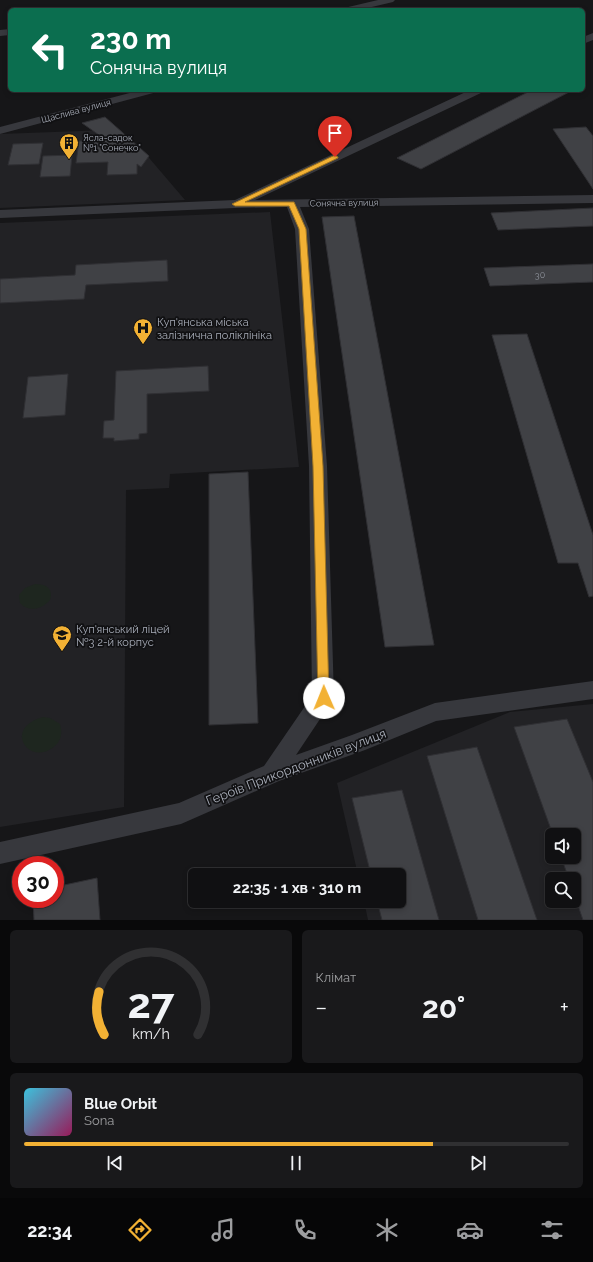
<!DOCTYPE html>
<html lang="uk">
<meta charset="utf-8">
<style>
body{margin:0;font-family:Raleway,sans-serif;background:#19191b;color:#f1f3f6;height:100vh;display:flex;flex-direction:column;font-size:15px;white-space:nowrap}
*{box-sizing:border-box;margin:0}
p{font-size:13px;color:#9c9d9f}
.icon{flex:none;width:22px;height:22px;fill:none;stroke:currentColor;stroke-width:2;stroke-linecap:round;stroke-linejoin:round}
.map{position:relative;height:920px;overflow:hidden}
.sheet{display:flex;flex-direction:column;gap:10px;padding:10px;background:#09090a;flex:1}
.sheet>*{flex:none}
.top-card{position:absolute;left:8px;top:8px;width:577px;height:84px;border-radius:6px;box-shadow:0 2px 6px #0003,0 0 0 1px #303032;background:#0b6e4f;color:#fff;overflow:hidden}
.tools{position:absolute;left:545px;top:828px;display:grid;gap:8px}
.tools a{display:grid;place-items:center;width:36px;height:36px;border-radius:6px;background:#101012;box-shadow:0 2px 6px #0003,0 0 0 1px #303032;font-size:20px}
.speed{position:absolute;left:12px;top:856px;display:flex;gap:8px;font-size:20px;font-weight:700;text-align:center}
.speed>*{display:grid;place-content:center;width:52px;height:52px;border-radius:50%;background:#101012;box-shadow:0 2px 6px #0003,0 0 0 1px #303032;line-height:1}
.speed .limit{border:6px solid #d22;background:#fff;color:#111}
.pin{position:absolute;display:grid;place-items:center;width:34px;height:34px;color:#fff;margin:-41px -17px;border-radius:50% 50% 50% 0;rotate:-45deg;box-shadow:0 0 4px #0007}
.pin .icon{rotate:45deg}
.me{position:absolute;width:44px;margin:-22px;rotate:359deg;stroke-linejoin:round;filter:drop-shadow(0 0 3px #0008)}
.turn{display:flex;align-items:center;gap:14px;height:84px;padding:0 16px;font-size:18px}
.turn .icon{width:52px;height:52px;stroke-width:2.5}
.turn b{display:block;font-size:28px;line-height:34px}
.big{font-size:30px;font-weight:700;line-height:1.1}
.sheet .widget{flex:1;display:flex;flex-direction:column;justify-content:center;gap:6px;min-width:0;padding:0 14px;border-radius:6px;background:#19191b}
.sheet .dial{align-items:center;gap:0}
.dial svg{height:104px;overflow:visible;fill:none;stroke:#303032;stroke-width:7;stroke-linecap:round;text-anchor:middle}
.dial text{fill:#f1f3f6;stroke:none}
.song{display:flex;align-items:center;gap:12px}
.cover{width:48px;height:48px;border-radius:6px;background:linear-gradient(135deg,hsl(190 70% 55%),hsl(330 70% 35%))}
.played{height:4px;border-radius:2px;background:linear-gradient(90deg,#f2b134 75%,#303032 75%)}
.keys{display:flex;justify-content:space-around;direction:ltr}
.heat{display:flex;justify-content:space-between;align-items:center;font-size:22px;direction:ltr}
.sheet .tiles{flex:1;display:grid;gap:10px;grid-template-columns:1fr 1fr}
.widget:last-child{grid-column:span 2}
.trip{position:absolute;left:188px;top:868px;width:218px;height:40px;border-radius:6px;background:#101012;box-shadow:0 2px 6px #0003,0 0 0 1px #303032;font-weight:700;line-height:40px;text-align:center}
.menu{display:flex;height:64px;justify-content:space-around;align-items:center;background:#060607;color:#9c9d9f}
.menu .icon{width:28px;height:28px}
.menu .on{color:#f2b134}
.menu b{font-size:18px;color:#f1f3f6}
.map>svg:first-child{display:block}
.built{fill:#222225;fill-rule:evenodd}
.green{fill:#1e261f}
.building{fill:#404145;stroke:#303034}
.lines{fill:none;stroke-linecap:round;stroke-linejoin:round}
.minor{fill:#37383d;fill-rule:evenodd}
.route{fill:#f2b134;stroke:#9d7322}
.labels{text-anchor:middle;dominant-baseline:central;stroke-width:3.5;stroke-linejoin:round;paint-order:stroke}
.far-street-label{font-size:9px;fill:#a8adb8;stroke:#111113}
.far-poi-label{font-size:9px;fill:#a8adb8;stroke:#111113;text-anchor:start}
.number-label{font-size:9px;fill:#8e929b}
.poi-label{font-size:11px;fill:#a8adb8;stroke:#111113;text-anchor:start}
.near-street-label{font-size:13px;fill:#a8adb8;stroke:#111113}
</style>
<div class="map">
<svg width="593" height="920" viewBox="0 0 593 920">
<rect width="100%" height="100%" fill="#161618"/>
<!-- built -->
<path class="built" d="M108,130L138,145L185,200L0,208V134Z
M270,212L299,467L170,474L169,488L126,490L124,807L0,827V223Z
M593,704V920H368L364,901H399V875H358L337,783L510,712ZM552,835H574V857H552ZM552,879H574V901H552Z"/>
<!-- green -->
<path class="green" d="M35,584C45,584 54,588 50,600C42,609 29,613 20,603L19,595L25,588Z
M43,717L50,718L60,724C62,731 62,738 57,744C32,770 0,729 43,717Z"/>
<!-- building -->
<path class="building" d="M532,90H573L421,169L397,158Z
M105,117L149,156L141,167L137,164V174L107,175L108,162L76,163L79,141L106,140L82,123Z
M586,127L593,136V189L553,129Z
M43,143L39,164L8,165L13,144Z
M72,155L70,176L40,177L43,156Z
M593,208V226L498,230L491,213Z
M354,216L379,348L434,645L385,647L322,217Z
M167,260L168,281L86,285L84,299L0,303V279L75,275L76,265Z
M593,264V282L490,286L484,268Z
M527,334L593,535V596L589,597L578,563H558L492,335Z
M208,366L209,391L147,394V433L139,434V439L114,441V438H103L104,421L114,420L116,371Z
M68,374L65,415L23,418L28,377Z
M248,472L258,723L209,725V474Z
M567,719L593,782V920H583L574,894V879H569L561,857H574V835H553L514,727Z
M477,747L537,920H478L427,756Z
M402,790L439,920H382L377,901H399V875H371L352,798Z
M97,878L100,920H34L33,899H55V887Z"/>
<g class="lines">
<!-- minor -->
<path class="minor" d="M378,0H395L393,2L359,10H342L344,8Z
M10,29V35L0,36V30Z
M593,33V40L583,44V37Z
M141,90H158L157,92L0,134V127Z
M470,90H484L483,92L255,200L593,195V203L300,207L309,229L327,466L334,698L296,755L352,735L435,703L593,681V699L436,721L365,750L279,781L181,824L0,864V842L179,803L264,766L312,696L309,466L295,229L287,207L235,208L0,218V210L235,200Z"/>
</g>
<!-- route -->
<path class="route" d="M335,155L338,157V158L245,202H294L306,229L323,466L329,698L327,701L324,703L320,701L318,698L313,466L299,229L289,206H235L232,204Z"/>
<!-- icons -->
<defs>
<symbol id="building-pin" viewBox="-11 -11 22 30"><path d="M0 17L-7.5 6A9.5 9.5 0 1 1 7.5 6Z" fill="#f2b134" stroke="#111113"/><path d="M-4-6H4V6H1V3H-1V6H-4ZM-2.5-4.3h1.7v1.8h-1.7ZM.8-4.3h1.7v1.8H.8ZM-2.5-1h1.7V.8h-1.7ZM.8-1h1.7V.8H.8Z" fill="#111"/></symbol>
<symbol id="hospital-pin" viewBox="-11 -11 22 30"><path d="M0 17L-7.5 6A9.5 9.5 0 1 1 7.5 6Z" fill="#f2b134" stroke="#111113"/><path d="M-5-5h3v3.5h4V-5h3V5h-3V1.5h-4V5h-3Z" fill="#111"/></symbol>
<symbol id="school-pin" viewBox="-11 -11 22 30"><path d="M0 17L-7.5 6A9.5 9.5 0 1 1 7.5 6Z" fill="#f2b134" stroke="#111113"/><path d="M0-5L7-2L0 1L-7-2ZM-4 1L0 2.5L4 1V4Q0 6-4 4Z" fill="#111"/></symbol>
</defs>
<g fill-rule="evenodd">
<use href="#building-pin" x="58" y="132" width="22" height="30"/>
<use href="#hospital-pin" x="132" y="317" width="22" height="30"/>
<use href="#school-pin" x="51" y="624" width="22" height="30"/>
</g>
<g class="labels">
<!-- far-street labels -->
<g class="far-street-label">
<text transform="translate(76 111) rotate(-15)">Щаслива вулиця</text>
<text transform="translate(344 203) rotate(-1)">Сонячна вулиця</text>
</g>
<!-- far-poi labels -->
<g class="far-poi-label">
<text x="83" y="138">Ясла-садок<tspan x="83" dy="10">№1 "Сонечко"</tspan></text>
</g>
<!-- number labels -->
<g class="number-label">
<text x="540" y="275">30</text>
</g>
<!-- poi labels -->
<g class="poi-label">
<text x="157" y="322">Куп'янська міська<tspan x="157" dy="13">залізнична поліклініка</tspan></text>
<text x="76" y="629">Куп'янський ліцей<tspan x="76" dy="13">№3 2-й корпус</tspan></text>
</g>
<!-- near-street labels -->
<g class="near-street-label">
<text transform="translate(296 767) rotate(-21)">Героїв Прикордонників вулиця</text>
</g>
</g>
</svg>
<div class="tools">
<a><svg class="icon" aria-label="sound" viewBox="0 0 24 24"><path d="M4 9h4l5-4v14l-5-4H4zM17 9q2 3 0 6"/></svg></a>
<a><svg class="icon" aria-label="search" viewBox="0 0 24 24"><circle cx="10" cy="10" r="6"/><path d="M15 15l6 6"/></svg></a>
</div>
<div class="speed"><div class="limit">30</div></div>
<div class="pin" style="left:335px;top:157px;background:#d93025"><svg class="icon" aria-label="arrive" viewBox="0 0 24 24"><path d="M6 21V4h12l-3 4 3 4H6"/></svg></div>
<svg class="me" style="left:324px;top:698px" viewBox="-20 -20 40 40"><circle r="19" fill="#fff"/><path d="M0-13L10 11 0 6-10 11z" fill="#f2b134"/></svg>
<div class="trip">22:35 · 1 хв · 310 m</div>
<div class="top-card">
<div class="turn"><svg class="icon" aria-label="left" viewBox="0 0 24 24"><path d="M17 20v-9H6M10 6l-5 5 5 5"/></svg><div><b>230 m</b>Сонячна вулиця</div></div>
</div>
</div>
<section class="sheet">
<div class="tiles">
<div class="widget dial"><svg viewBox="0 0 100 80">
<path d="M14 69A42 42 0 1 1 86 69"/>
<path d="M14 69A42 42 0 0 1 10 36" stroke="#f2b134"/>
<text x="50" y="56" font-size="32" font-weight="700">27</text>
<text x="50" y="72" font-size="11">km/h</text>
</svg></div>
<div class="widget"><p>Клімат</p>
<div class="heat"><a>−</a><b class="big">20°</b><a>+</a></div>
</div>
<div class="widget">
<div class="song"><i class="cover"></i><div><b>Blue Orbit</b><p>Sona</p></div></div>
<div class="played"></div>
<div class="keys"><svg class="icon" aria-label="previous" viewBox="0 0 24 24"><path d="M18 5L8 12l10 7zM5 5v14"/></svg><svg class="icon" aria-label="pause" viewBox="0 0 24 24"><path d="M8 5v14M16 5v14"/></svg><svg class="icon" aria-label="next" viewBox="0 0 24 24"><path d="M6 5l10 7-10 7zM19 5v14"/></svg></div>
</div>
</div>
</section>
<nav class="menu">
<b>22:34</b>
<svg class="icon on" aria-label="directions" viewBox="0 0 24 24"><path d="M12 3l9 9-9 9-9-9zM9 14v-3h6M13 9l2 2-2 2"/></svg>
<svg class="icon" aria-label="music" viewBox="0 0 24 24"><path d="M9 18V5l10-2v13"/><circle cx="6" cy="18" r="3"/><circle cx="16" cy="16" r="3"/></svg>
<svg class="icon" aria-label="phone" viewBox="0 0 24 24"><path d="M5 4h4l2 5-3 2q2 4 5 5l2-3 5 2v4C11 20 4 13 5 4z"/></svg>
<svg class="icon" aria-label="climate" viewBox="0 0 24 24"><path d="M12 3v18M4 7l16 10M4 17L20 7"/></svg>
<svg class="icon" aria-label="car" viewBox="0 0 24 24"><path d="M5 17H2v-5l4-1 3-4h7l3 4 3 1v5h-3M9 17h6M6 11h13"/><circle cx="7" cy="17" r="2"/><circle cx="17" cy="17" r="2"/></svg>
<svg class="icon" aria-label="filters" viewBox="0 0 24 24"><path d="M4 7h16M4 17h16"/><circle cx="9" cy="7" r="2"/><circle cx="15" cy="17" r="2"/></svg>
</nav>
